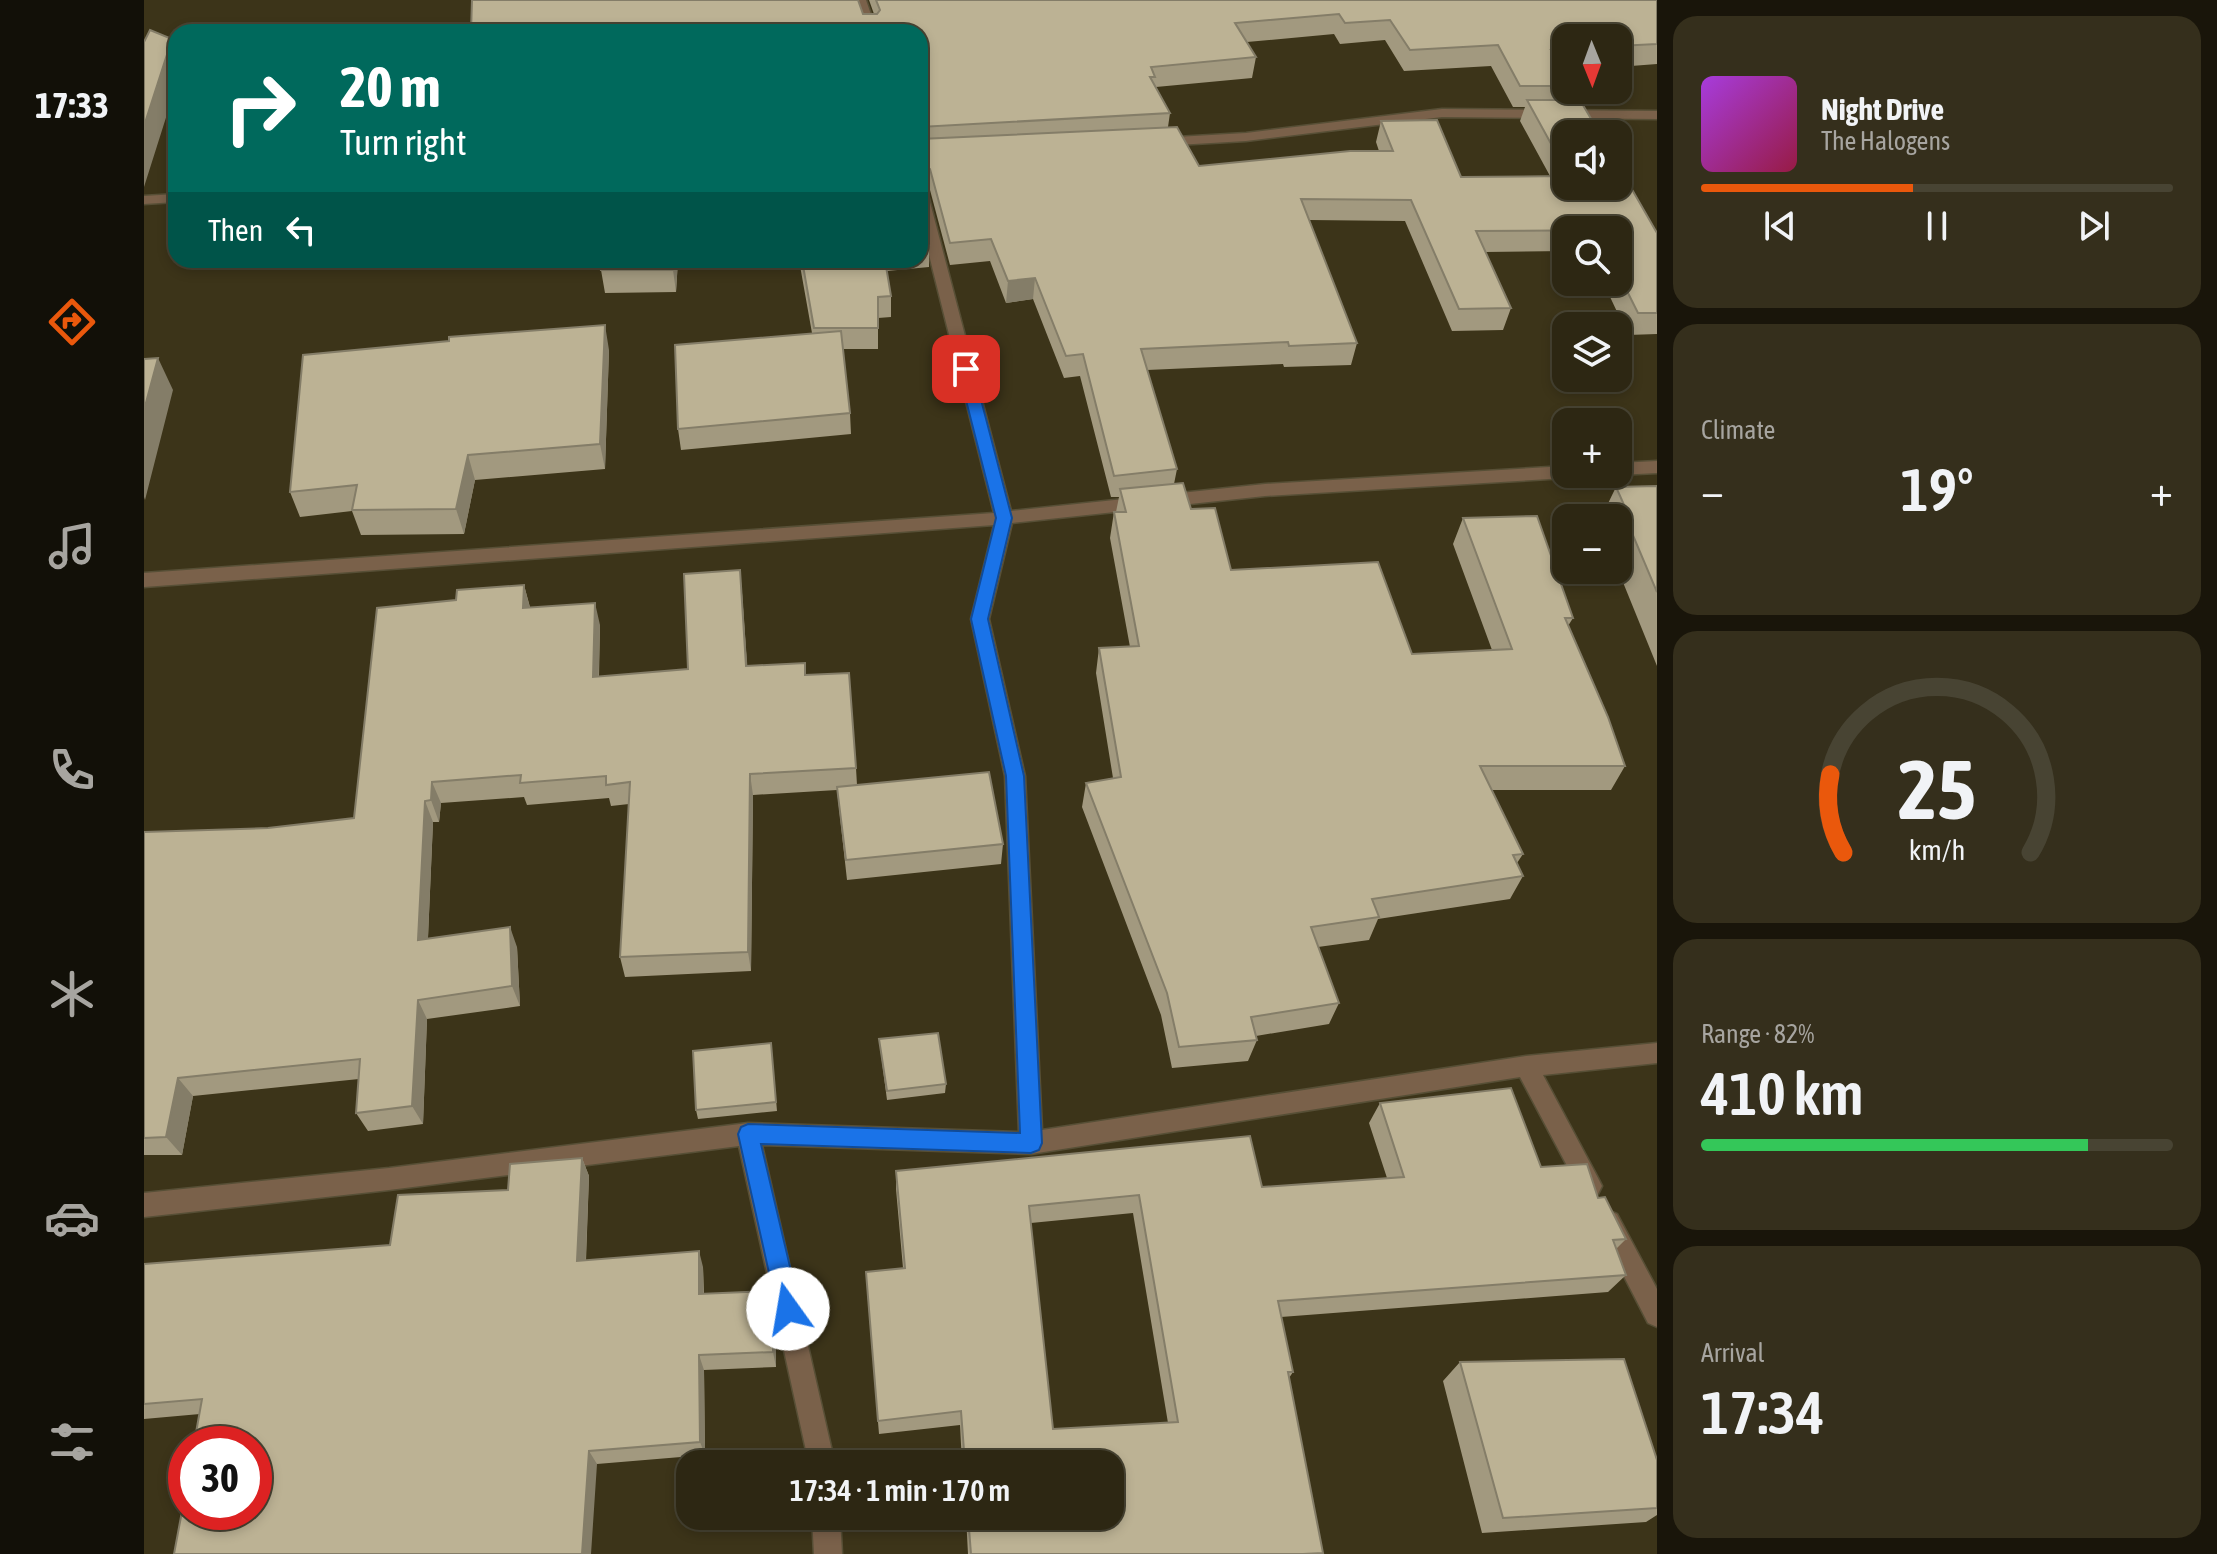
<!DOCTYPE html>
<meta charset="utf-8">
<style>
body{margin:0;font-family:"Asap Condensed",sans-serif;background:#352f1c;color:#f1f3f6;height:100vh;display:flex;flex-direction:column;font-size:30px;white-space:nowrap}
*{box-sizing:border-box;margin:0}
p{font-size:26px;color:#a7a5a0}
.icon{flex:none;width:44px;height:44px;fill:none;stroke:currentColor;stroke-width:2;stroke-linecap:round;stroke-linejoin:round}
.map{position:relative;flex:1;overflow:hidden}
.drawer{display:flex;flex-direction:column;gap:16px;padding:16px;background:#19150a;width:560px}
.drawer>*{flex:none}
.hud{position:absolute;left:24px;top:24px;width:760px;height:244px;border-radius:24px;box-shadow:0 4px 12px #0003,0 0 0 2px #484433;background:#00695c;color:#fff;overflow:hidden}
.needle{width:52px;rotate:179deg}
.controls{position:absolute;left:1408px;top:24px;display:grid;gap:16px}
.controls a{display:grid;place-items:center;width:80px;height:80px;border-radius:16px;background:#2d2713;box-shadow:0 4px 12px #0003,0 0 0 2px #484433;font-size:40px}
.speed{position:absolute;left:24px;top:1426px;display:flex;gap:16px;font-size:40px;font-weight:700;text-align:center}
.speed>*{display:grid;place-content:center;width:104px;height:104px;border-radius:50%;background:#2d2713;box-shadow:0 4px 12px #0003,0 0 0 2px #484433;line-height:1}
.speed .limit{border:12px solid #d22;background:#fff;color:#111}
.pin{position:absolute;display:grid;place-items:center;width:68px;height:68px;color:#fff;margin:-34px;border-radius:16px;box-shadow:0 4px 12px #0006}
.me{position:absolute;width:88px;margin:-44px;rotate:347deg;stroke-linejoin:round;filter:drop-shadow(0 0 6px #0008)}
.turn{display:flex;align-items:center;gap:28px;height:168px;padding:0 40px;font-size:36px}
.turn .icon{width:104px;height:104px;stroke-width:2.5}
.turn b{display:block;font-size:56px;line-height:68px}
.then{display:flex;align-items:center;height:76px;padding:0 40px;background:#0003;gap:16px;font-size:30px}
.big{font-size:60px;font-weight:600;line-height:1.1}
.drawer .tile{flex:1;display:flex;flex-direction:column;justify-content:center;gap:12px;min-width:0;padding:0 28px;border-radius:24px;background:#352f1c}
.drawer .dial{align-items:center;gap:0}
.dial svg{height:208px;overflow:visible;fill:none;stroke:#484433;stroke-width:7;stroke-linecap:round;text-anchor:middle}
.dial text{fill:#f1f3f6;stroke:none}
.song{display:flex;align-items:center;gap:24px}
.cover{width:96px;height:96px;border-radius:12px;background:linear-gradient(135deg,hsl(280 70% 55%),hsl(340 70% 35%))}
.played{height:8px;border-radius:4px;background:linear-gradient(90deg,#ea580c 45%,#484433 45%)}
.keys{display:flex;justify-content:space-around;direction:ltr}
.heat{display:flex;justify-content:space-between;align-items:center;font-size:44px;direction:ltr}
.charge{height:12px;border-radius:6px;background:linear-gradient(90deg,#34c759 82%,#484433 0)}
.trip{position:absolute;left:532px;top:1450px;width:448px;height:80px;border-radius:24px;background:#2d2713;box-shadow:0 4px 12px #0003,0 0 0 2px #484433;font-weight:600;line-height:80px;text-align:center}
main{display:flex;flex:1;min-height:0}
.tab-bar{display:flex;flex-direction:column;width:144px;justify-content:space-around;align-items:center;background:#121008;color:#a7a5a0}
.tab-bar .icon{width:56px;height:56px}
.tab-bar .selected{color:#ea580c}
.tab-bar b{font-size:36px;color:#f1f3f6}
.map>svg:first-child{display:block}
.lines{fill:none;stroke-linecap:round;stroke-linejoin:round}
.minor-casing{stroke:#574f36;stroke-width:3}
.minor{fill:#7a614a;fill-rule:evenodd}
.wall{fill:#a2997f;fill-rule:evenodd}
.shaded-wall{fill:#847d68}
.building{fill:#bcb294;stroke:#847d68;stroke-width:2;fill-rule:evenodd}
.route{fill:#1a73e8;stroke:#114b97;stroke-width:2}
</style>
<main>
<nav class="tab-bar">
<b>17:33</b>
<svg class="icon selected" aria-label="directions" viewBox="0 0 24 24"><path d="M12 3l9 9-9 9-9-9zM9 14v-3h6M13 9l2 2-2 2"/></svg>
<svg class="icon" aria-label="music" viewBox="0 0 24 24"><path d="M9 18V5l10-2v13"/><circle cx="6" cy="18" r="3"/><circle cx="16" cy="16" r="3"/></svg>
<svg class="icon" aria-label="phone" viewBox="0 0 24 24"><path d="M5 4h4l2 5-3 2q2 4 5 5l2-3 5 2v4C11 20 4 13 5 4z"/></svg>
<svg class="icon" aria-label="climate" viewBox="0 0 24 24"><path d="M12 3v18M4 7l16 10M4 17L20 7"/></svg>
<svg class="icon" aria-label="car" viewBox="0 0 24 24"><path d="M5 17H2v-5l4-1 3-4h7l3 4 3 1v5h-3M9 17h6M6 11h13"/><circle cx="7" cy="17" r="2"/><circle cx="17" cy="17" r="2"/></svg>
<svg class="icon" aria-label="filters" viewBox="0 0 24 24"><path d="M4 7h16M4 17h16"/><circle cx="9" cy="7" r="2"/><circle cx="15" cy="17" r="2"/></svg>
</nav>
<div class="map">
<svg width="1513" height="1554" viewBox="0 0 1513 1554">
<rect width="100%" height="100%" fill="#3c3419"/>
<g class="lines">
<defs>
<path id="minor" d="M710,0H722L733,32H721Z
M1298,109L1513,111V119L1298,117L1102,141L1015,146L1008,142L1015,138L1102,133Z
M776,187L783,191L867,511L1121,484L1422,466V474H1429L1422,478L1121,496L868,523L845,619L881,776L898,1130L1382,1056L1513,1043V1063L1399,1075L1454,1178L1458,1186L1454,1194L1446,1197L1438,1194L1376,1077L887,1154L618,1145L691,1464H665L595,1146L245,1190L0,1217V1193L245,1168L604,1123L875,1132L861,776L827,619L850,525L0,587V573L850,513L776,219Z
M32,194V202L0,204V196Z
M1513,461V473L1474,475L1471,474H1474V463Z
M1464,1210L1473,1214L1513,1289V1327L1504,1323L1452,1222L1455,1214Z
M668,1516H696L698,1554H670Z"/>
</defs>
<!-- minor casing -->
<use href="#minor" class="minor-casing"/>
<!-- minor -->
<use href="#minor" class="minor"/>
</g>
<!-- wall -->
<path class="wall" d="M725,0H1513V64L1474,67V38H1422V69L1418,70L1422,76V90H1427L1423,100L1422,186L1513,233V334L1484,335L1459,282H1474V230H1422V251L1341,252L1367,308L1359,330L1308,331L1261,221L1165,220L1213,343L1207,365L1140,367L1139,364L1003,370L1033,469L1030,484L1087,570L1268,654L1348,650L1309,544L1319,518L1429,618L1424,626L1481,766L1467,790H1348L1379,854L1373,863L1379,876L1366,899L1234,919L1225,940L1174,947L1195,1003L1185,1024L1112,1036L1113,1040L1104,1061L1028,1068L1017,1015L938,807L942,783L969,778L952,673L955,648L986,647L966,538L970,512H972L975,497H967L936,376L920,378L889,299L862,303L846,261L806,265L786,190L777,184L776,185V32L328,15L730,14ZM1190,34L1196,44L1241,40L1260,71L1347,66L1369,107H1381L1376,121L1406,176L1317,177L1237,121L1232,142L1235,151L1055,166L1024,127L1026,113L1012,87L1108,78L1112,57L1103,42Z
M776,209L785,245V267L743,271L747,296V317L734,318V349H699L706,413L707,434L537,450L534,429L668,333L655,260H776Z
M458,260H534L532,292L461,293L457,270Z
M465,350L461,469L331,480L320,534L217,535L208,511L156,517L146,492Z
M1513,486V666L1474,570V518H1457L1472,487Z
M380,585L386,607L456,625L455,677L544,669L598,593L603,666L662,675L712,768L713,785L859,844L857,864L703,880L693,790L609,795L607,971L481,977L476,957L485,804L467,806L465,798L383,805L380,797L297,803L295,822H289L284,938L373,947L376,1006L283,1019L279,1124L224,1131L212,1113L215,1079L49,1096L38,1155H0V832L124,828L210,818L312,600Z
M735,1039L802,1084L801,1093L743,1100Z
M628,1052L633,1111L554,1119L552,1110Z
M1236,1103L1397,1167L1454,1198L1482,1239L1472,1249L1482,1275L1464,1292L1137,1317L1149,1372L1145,1378L1179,1553L1177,1554H824L822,1516H966V1464H818L816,1425L735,1434L723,1289L759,1268L752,1189V1171L1118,1187L1243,1178L1225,1123ZM989,1213L1024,1423L909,1429L887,1223Z
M438,1158L445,1176L442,1261L559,1267L560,1293L632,1327V1367L560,1370L561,1455L453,1464L56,1414L0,1419V1264L246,1245L364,1190Z
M1316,1362L1513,1460V1515L1502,1522L1338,1533L1299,1381Z"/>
<!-- shaded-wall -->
<path class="shaded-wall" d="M28,39L32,49V86L0,187V126Z
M778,163L777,184L776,185V164Z
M530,260H534L532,292L529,270Z
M891,278L889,299L862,303L864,281Z
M461,325L465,350L461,469L456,444Z
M14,358L29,390L1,500L0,497V410Z
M324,455L331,480L320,534L312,509Z
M596,570L598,593L605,688L602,666Z
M380,585L386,608H379Z
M451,603L456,625L454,699L449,677Z
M606,774L609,795L607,971L604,952Z
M288,782L297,803L295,822L287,800Z
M281,801L289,822L283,960L274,940Z
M366,927L373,947L376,1006L368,986Z
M274,1000L283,1019L279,1124L268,1106Z
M34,1078L49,1096L38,1155L22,1137Z
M438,1158L445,1176L441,1278L433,1261Z
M555,1251L559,1267L560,1309L555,1294Z
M629,1311L632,1327V1367L629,1352Z
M555,1355L560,1370L561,1455L556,1442Z
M445,1451L453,1464L447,1554H438Z"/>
<!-- building -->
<path class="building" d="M328,0H714L719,14H733L736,10L732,0H1513V44L1474,46V38H1422V49L1407,50L1422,76V86H1376L1354,45L1266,50L1246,20L1201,23L1195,14L1091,23L1112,57L1007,67L1011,77H1006L1026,113L776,127V32H327Z
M6,30L28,39L0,126V42Z
M1383,100H1436L1456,134H1422V171Z
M1293,120L1317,177L1422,176V186H1474V165L1513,233V313H1494L1474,273V230L1332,231L1367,308L1315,309L1267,200L1157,199L1213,343L1145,346L1144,342L997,349L1033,469L970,476L939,354L922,356L891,278L864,281L847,239L806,243L786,169L778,163L776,164V139L1033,127L1055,166L1206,151H1249L1237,121Z
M776,209L785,245L776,246Z
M458,260H530L529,270H457Z
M658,260H741L747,296L734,297V328H670Z
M461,325L456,444L324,455L312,509L208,510L213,485L146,492L159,355L305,341V337Z
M697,331L706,413L534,429L531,345Z
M14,358L0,410V359Z
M1039,483L1047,509L1071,508L1087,570L1234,562L1268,654L1368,649L1319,518L1393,516L1429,618H1421L1464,717L1481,766H1336L1379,854L1369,855L1379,876L1228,899L1235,917L1167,927L1195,1003L1107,1017L1113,1040L1035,1047L1023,993L942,783L977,777L955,648L995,646L970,512H982L976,489Z
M1513,486V592L1477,507H1481L1472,487Z
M596,570L602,666L661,663V675L705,673L712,768L606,774L604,952L476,957L486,782L462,785V776L376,783L377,775L288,782L287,800L281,801L274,940L366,927L368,986L274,1000L268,1106L212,1113L216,1059L34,1078L22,1137L0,1138V832L124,828L210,818L233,608L312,600L313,590L380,585L379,608L451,603L449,677L544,669L540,574Z
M845,772L859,844L702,860L693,787Z
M794,1033L802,1084L743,1091L735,1039Z
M627,1043L632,1102L552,1110L549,1051Z
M1367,1088L1397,1167L1443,1164L1454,1198L1461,1197L1482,1239L1469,1240L1482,1275L1134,1301L1149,1372H1144L1179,1553L1159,1554H827L824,1516H966V1464H821L817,1411L734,1421L722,1272L761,1268L752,1171L1106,1136L1118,1187L1260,1177L1236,1103ZM995,1195L1034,1422L909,1429L885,1206Z
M438,1158L433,1261L555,1251V1294L624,1291L629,1311V1352L555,1355L556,1442L445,1451L438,1554H30L42,1490V1512H110V1444H50L58,1399L0,1404V1264L246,1245L254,1195L364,1190L366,1164Z
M1480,1359L1513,1460V1508L1359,1518L1316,1362Z"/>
<!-- route -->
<path class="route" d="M822,364L829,369L868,518L844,619L880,776L898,1143L895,1150L887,1153L617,1144L656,1309L652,1317L644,1321L636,1317L633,1309L594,1134L597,1127L604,1124L876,1133L862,776L827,619L852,518L814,369Z"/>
</svg>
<div class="controls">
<a><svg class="needle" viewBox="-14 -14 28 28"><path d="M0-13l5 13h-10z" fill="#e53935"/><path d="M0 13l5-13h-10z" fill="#a7a5a0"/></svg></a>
<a><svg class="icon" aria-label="sound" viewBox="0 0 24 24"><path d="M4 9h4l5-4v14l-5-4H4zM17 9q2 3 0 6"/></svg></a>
<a><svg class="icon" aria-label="search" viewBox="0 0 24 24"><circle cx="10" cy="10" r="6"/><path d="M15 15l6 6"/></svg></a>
<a><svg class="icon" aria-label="layers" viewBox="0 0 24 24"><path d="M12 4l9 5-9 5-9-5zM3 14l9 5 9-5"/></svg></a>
<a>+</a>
<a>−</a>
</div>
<div class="speed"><div class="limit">30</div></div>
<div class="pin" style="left:822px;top:369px;background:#d93025"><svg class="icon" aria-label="arrive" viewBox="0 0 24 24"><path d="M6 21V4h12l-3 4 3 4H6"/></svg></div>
<svg class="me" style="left:644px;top:1309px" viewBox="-20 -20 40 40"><circle r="19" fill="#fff"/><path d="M0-13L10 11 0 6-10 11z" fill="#1a73e8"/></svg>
<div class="trip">17:34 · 1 min · 170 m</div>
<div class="hud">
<div class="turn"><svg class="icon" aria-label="right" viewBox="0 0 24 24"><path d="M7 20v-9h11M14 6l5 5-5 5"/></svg><div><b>20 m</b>Turn right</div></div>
<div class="then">Then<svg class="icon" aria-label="left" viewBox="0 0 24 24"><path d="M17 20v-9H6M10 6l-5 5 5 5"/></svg></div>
</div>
</div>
<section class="drawer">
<div class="tile">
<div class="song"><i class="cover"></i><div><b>Night Drive</b><p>The Halogens</p></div></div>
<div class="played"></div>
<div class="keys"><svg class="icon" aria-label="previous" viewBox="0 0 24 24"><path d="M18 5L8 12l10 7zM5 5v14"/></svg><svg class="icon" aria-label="pause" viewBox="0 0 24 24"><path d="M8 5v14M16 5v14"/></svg><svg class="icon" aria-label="next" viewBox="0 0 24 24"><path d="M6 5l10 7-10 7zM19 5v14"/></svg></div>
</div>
<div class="tile"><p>Climate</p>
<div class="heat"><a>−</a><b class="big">19°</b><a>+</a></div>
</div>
<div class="tile dial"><svg viewBox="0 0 100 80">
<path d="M14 69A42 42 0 1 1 86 69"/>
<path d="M14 69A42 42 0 0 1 9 39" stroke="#ea580c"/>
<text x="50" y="56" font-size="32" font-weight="700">25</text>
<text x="50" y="72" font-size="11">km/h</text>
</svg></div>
<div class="tile"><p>Range · 82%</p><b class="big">410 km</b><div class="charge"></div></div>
<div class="tile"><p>Arrival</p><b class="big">17:34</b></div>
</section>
</main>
